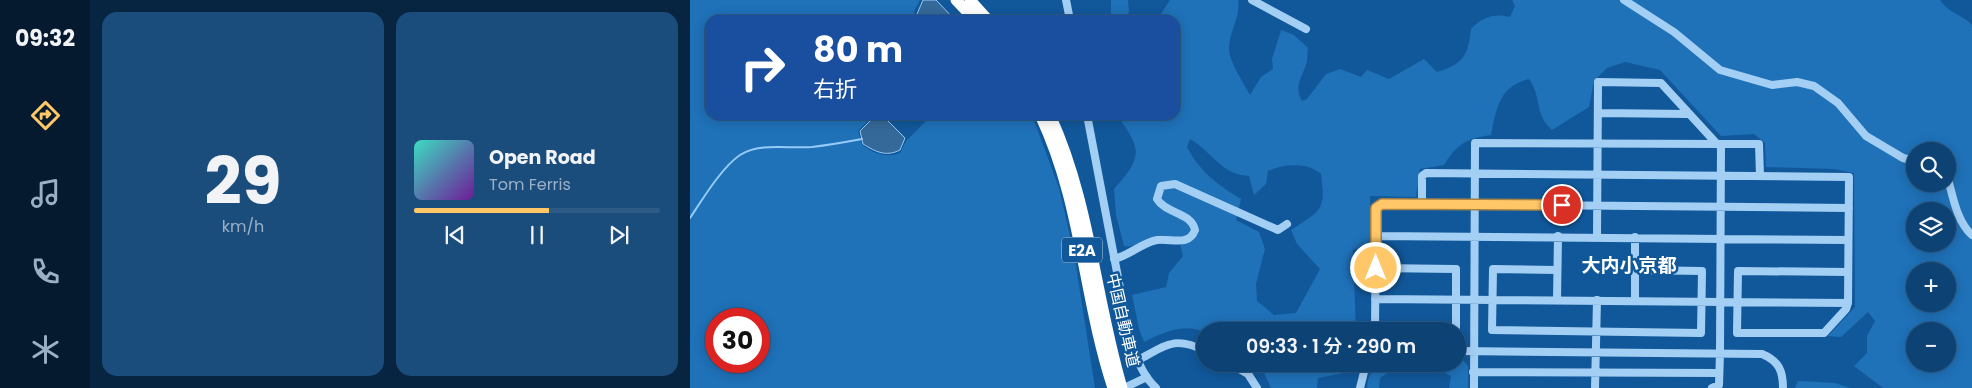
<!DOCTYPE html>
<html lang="ja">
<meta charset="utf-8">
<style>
body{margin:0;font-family:Poppins,"Noto Sans JP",sans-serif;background:#1b4d7c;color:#f1f3f6;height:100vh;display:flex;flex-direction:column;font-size:19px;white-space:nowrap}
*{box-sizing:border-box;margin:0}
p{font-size:16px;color:#9ab0c5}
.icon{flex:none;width:28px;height:28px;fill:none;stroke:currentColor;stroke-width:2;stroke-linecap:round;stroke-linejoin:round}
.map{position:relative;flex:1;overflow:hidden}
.details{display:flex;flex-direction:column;gap:12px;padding:12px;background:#072440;width:600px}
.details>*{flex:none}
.banner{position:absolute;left:15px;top:15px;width:475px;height:105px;border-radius:15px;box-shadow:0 2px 12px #0003,0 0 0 1px #2d5b86;background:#1a4fa0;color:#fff;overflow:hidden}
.controls{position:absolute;left:1216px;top:142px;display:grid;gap:10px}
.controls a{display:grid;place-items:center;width:50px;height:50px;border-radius:50%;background:#0d4274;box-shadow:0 2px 12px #0003,0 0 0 1px #2d5b86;font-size:25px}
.speed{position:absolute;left:15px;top:308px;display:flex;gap:10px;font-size:25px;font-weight:700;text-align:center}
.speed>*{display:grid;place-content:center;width:65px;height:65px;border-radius:50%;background:#0d4274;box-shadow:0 2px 12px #0003,0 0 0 1px #2d5b86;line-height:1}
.speed .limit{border:8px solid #d22;background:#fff;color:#111}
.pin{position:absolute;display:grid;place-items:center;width:42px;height:42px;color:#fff;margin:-21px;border:2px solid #fff;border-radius:50%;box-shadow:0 1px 5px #0007}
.me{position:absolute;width:55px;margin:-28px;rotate:0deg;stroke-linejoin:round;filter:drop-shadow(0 0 4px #0008)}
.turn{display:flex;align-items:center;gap:18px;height:105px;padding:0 25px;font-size:22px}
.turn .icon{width:65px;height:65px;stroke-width:2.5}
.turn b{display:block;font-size:35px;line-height:42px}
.details .tile{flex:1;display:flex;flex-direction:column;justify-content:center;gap:8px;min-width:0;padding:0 18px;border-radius:15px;background:#1b4d7c}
.details .dial{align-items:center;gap:0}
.dial b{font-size:65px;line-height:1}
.song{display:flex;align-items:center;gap:15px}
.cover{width:60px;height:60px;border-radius:8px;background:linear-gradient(135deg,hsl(170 70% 55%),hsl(280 70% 35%))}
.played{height:5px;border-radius:2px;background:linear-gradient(90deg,#ffc768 55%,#2d5b86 55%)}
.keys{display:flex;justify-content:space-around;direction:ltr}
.details .tiles{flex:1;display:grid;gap:12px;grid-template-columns:repeat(2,1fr)}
.trip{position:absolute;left:506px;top:322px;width:270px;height:50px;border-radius:25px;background:#0d4274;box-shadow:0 2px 12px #0003,0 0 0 1px #2d5b86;font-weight:600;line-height:50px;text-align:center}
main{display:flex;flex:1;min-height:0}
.dock{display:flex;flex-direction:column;width:90px;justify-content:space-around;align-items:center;background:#051a2e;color:#9ab0c5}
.dock .icon{width:35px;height:35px}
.dock .selected{color:#ffc768}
.dock b{font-size:22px;color:#f1f3f6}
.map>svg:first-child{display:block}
.green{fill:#1f71b8;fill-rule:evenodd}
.water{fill:#356999;stroke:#96cbf8}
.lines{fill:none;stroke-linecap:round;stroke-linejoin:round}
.stream{stroke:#96cbf8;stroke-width:2}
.minor{stroke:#a4cff4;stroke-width:8}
.highway{stroke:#fff;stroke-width:11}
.route-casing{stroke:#a68144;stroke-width:12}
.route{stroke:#ffc768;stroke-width:9}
.labels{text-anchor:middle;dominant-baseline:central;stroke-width:5;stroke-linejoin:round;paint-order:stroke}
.shield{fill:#11589b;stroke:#b8cde1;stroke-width:1}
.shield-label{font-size:15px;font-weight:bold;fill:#fff}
.street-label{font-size:16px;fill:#fff;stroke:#11589b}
.quarter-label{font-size:19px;font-weight:bold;fill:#fff;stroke:#11589b}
</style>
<main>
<nav class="dock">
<b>09:32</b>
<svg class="icon selected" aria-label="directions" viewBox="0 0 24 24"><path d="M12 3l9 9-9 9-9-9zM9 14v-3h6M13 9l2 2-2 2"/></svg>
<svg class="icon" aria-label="music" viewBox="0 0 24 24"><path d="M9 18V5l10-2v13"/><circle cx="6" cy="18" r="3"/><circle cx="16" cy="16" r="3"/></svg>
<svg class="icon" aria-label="phone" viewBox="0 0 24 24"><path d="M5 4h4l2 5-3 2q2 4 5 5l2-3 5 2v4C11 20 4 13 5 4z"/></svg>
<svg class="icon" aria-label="climate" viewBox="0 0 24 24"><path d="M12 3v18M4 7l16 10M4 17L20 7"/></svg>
</nav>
<section class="details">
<div class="tiles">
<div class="tile dial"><b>29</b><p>km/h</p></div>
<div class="tile">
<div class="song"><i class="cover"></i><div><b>Open Road</b><p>Tom Ferris</p></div></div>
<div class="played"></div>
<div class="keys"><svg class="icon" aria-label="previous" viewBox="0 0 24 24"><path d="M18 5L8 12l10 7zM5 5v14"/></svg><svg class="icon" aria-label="pause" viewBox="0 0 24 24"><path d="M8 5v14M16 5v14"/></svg><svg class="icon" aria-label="next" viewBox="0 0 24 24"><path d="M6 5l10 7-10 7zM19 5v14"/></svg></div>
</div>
</div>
</section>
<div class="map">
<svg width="1282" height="388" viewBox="0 0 1282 388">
<rect width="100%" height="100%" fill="#11589b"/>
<!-- green -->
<path class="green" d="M0,0H230L224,11L225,20H20V115H184L168,131L172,145C185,154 195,158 210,153L216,141L242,115H342L369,188L384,253L405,388H0ZM26,319H69V361H26Z
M421,0H438L439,11L436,20H421Z
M480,0H548C551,17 539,31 539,49C539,61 554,84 560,95L571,77L583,69L582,59L591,30L604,35L618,48C617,53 618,60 616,65C611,79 604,87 612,101L617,99L636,74L650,69L671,77L677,70L699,79L734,59L747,72C774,64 778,55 781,29C792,17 804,13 820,17L825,6L822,0H1250C1258,13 1272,14 1282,25V388H1193L1164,366L1177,353V336L1185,321L1178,312L1151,337L1138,336L1165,307L1164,173L1144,169L1076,167L1075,143L1064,134L1031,136L970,70L935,62L917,68L904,81L899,107L862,130C844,114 852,97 839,79C809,87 807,107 801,135C776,139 768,143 754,165L730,169L726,197L680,196V246L663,250L666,331L515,332C494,323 474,332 454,342L449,329L442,295L476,287L479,273L493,256L490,243C463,223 456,249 434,246L426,215L424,189C453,156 452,150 427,115H485V20H467ZM500,139C523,152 531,175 559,176L564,195L576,184L578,171C594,164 617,162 631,174C636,211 631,210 601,230L607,244L630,269L606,313L584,315L567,301L566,284L575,249L569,232L546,220L551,199C528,185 510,172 497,147ZM1225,151H1258V184H1225ZM1225,211H1258V244H1225ZM1225,271H1258V304H1225ZM1225,331H1258V364H1225Z
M768,360H773L778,366V388H759L761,376L739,364H768Z
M570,364H665L664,371L628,378L627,388H581Z
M691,364H727L723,371L702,370L690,378L689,388H677C678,377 681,369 691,364Z
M1108,381L1145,383L1160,388H1105Z"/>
<!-- water -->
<path class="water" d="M233,0H246L265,20H228L227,14Z
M186,115H192L215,138L210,150C196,157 186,152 173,144L170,131Z"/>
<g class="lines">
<!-- stream -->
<path class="stream" d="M0,218C12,200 32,167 50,155C70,142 100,149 122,147C139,145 156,142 172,139"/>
<!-- minor -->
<path class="minor" d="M376,0L380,20
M562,0L616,29
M934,0L984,32L1030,70L1082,85L1107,82L1124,86L1148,103L1176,136L1213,158L1225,161
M908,113L998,114
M397,115L439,335C445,354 451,374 466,388
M1031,144H1069L1070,176
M1258,179C1263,197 1267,222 1282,235
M732,204L1159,208
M686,236L1158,240
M907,237L908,82L971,83L1027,144
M424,259C439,256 451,243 467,240C481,238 499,247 505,230C501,212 476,214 467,199L471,186L485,184L588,230L597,224
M867,270L803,269L802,330L1011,333L1012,271L945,270
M685,299L1158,303
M867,300L868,236
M945,301V237
M685,329L766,330V269L686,268
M685,331L686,208L692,204H732V176L736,173L1159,177L1158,303L1156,309L1134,333H1047L1048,271L1158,272
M768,351L1072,354C1089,361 1093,371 1093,388
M448,360C475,346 484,335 515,351
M541,364L558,374L567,388
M783,372L1029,373
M438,386L457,377
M670,388L676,364
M784,388L785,143L1031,144L1030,353L1029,385L1022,388
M905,388L907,300"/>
<!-- highway -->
<path class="highway" d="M266,0L285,20
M280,0L298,20
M350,115C392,203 393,297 423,388
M360,115C400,202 405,297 432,388"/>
</g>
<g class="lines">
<defs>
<path id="route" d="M686,268V208L692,204L872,205"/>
</defs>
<!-- route casing -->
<use href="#route" class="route-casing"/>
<!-- route -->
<use href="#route" class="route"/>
</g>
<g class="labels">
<!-- shield labels -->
<rect class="shield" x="372" y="237.5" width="40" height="25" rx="4"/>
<g class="shield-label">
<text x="392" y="250">E2A</text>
</g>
<!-- street labels -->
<g class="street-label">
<text transform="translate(433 320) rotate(77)">中国自動車道</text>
</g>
<!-- quarter labels -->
<g class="quarter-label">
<text x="939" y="265">大内小京都</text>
</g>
</g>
</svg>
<div class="controls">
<a><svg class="icon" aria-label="search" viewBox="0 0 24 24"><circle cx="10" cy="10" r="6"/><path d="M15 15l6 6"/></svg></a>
<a><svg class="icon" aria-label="layers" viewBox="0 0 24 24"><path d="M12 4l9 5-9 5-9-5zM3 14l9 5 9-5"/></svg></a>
<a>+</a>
<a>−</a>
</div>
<div class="speed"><div class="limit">30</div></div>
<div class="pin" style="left:872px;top:205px;background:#d93025"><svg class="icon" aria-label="arrive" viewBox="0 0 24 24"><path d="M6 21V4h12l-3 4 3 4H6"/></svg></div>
<svg class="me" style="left:686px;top:268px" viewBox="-20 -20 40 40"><circle r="17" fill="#ffc768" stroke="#fff" stroke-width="3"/><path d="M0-11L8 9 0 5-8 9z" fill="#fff"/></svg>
<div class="trip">09:33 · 1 分 · 290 m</div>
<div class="banner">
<div class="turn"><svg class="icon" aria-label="right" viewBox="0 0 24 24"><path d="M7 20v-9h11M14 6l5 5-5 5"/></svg><div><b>80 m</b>右折</div></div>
</div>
</div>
</main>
